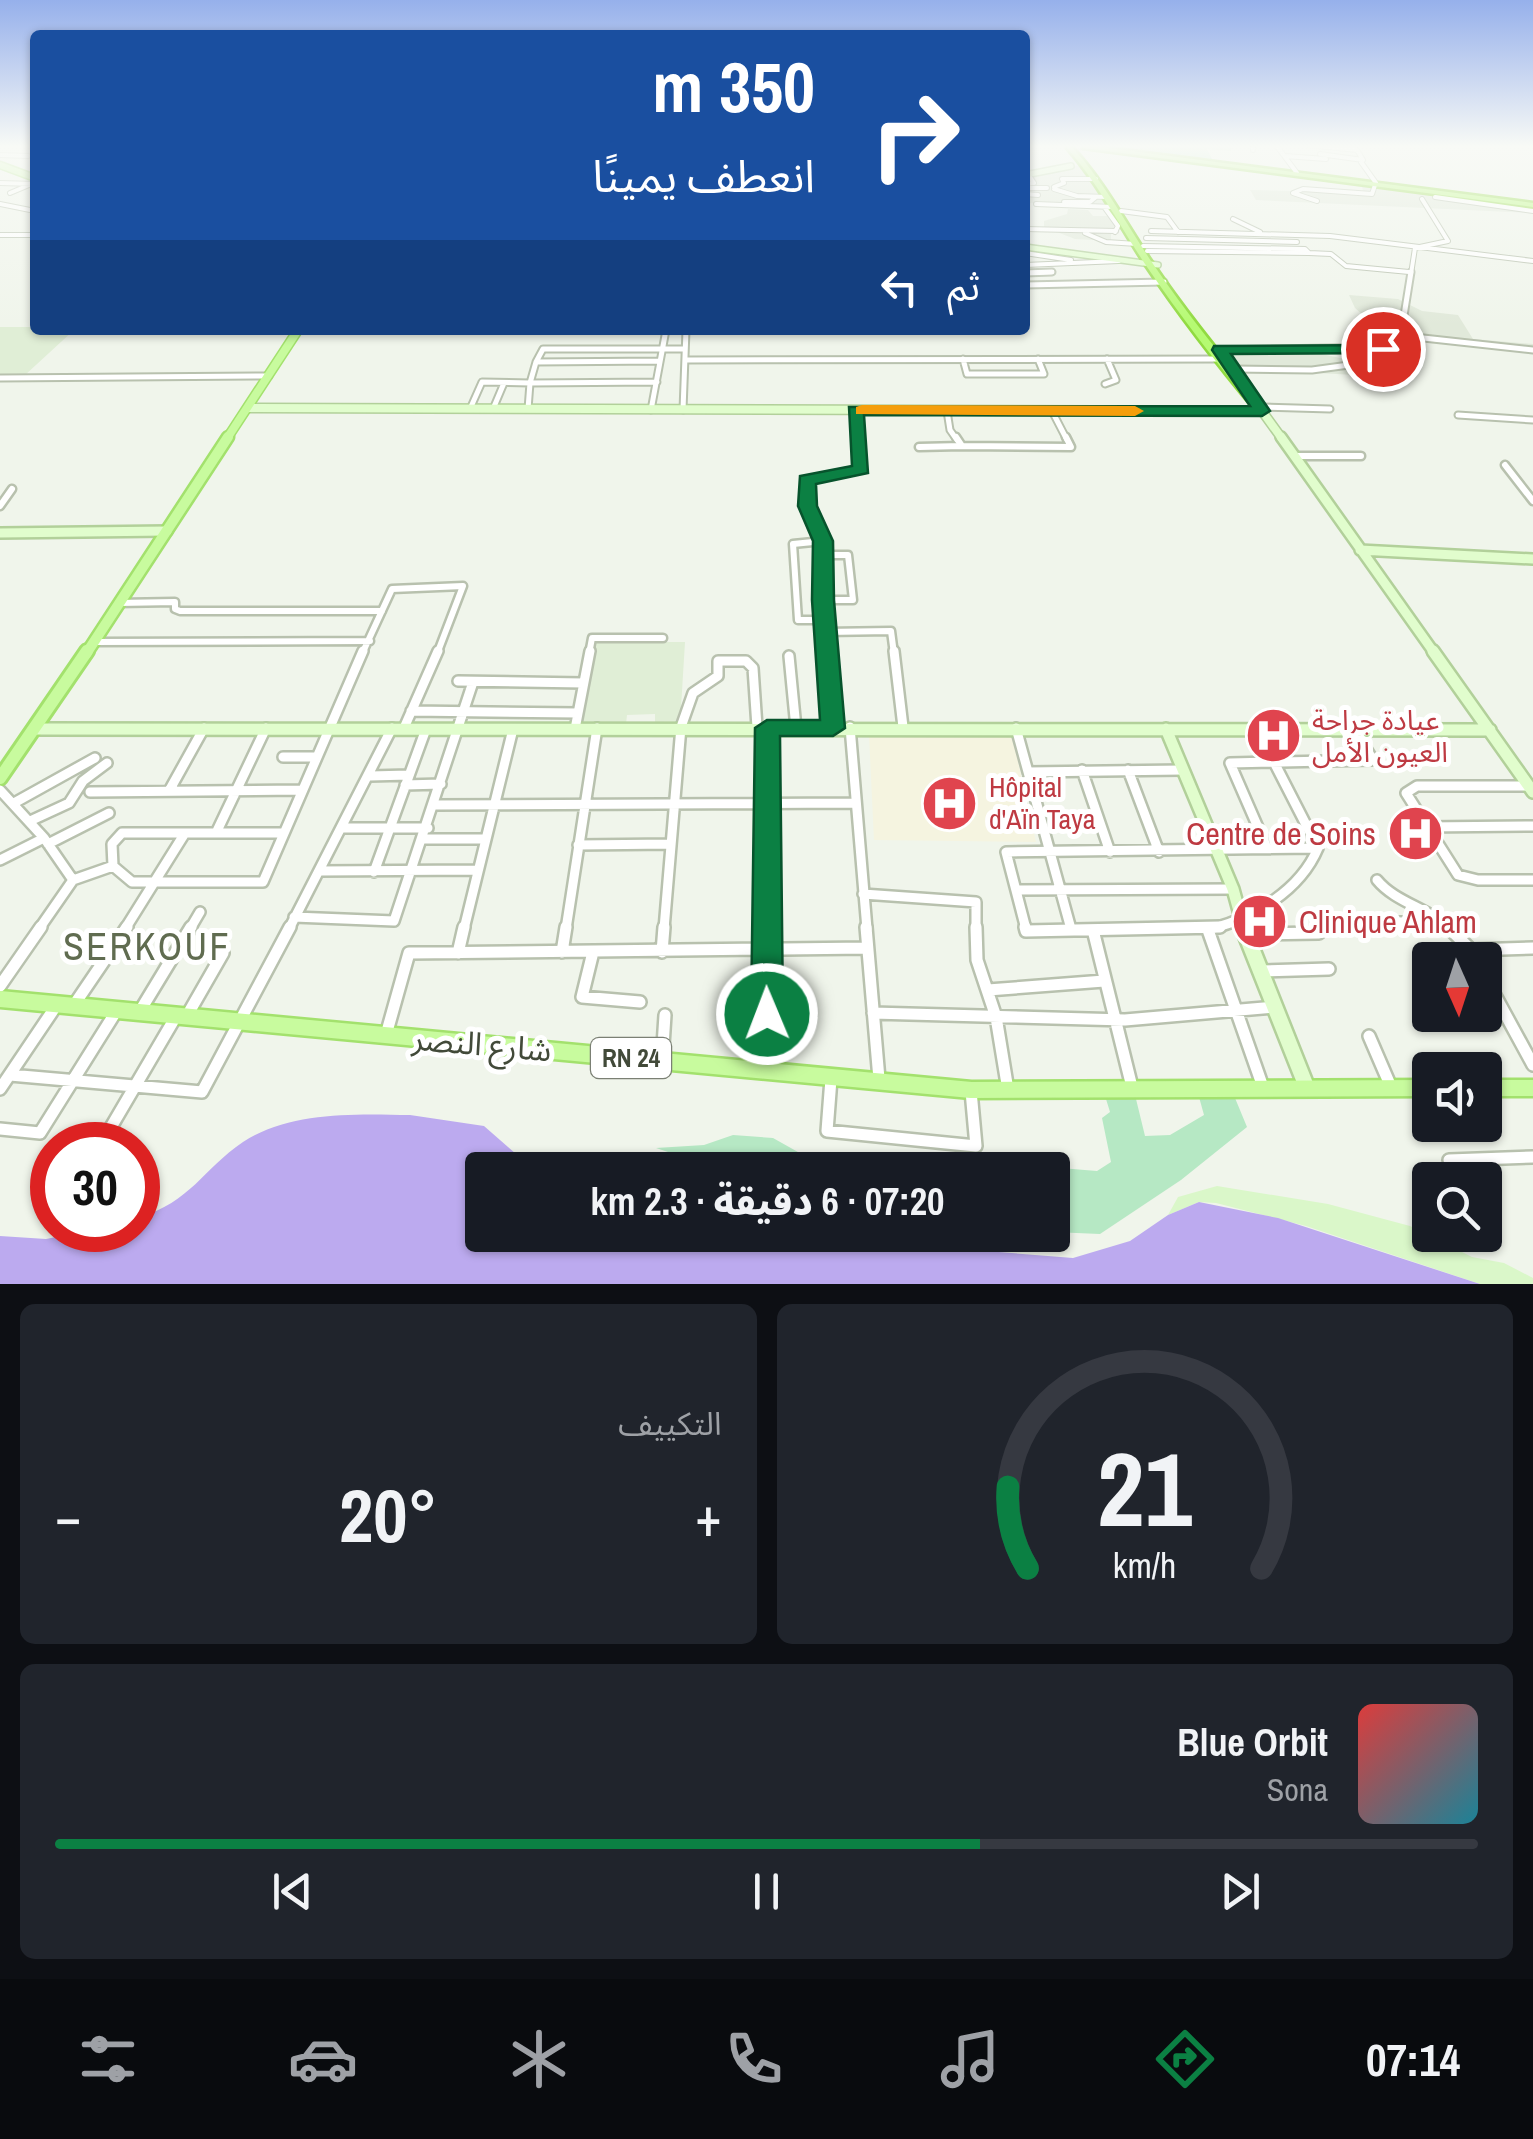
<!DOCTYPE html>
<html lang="ar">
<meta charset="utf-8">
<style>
body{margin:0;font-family:"Archivo Narrow","Noto Sans Arabic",sans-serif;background:#20242c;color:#f1f3f6;direction:rtl;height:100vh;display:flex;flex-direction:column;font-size:38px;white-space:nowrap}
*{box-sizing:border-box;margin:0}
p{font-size:32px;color:#9ea1a6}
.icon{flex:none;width:55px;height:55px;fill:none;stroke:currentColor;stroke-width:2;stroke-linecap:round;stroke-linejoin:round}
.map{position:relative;height:1284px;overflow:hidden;direction:ltr}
.side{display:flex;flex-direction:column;gap:20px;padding:20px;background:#0d0f14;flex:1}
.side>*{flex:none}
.banner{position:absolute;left:30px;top:30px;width:1000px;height:305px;border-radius:10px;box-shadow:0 2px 8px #0004;direction:rtl;background:#1a4fa0;color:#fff;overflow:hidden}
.needle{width:65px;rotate:177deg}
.fabs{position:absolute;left:1412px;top:942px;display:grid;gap:20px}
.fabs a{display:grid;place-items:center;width:90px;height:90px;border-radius:10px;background:#171b24;box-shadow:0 2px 8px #0004;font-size:50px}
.speed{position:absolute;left:30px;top:1122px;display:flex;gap:20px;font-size:50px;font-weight:700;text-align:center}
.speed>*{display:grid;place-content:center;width:130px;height:130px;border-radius:50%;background:#171b24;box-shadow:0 2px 8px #0004;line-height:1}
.speed .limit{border:15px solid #d22;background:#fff;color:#111}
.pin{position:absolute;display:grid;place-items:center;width:85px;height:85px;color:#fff;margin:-42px;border:5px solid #fff;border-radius:50%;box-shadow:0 2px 10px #0007}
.me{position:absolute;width:110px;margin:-55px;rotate:359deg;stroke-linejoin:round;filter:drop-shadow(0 0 8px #0008)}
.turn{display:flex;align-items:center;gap:35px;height:210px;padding:0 50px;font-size:45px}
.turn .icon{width:130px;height:130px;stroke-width:2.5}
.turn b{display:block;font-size:70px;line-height:85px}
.then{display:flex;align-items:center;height:95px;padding:0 50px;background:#0003;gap:20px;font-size:38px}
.big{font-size:75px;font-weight:800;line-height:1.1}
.side .widget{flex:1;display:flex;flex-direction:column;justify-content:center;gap:15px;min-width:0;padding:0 35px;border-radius:15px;background:#20242c}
.side .dial{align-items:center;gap:0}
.dial svg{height:260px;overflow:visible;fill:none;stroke:#363941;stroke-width:7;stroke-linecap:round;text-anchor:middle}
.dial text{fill:#f1f3f6;stroke:none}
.song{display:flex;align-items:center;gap:30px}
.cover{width:120px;height:120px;border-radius:15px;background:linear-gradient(135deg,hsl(0 70% 55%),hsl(190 70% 35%))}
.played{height:10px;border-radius:5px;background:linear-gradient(90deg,#0b8043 65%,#363941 65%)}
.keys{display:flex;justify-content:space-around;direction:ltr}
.heat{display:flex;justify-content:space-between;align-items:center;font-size:55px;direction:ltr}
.side .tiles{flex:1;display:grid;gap:20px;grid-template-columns:1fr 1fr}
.widget:last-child{grid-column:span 2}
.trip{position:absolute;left:465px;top:1152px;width:605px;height:100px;border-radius:10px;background:#171b24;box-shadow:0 2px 8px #0004;font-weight:800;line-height:100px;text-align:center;direction:rtl}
.tab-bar{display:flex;height:160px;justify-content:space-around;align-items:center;background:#090b0e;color:#9ea1a6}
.tab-bar .icon{width:70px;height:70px}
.tab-bar .on{color:#0b8043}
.tab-bar b{font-size:45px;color:#f1f3f6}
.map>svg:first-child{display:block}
.residential{fill:#e1e9da}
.education{fill:#e0eed6}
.medical{fill:#f5f4e0}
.green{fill:#b6e8c4}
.sand{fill:#daf7c9}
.water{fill:#bcaaef}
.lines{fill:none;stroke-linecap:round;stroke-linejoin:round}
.highway-tunnel{stroke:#cdd3c7;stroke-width:8;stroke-dasharray:8 4;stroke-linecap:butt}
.street-far4-casing{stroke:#b8c1ae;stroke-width:6}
.street-far3-casing{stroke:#b8c1ae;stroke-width:9}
.street-far2-casing{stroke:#b8c1ae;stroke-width:11}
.street-far1-casing{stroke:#b8c1ae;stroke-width:14}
.street-casing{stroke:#b8c1ae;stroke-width:16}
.secondary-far4-casing{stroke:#b2d09a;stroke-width:8}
.secondary-far3-casing{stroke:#b2d09a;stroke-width:11}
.secondary-far2-casing{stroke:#b2d09a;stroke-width:14}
.secondary-far1-casing{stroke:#b2d09a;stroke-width:16}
.secondary-casing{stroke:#b2d09a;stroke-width:20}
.primary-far4-casing{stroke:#a3e16d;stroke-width:9}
.primary-far3-casing{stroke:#a3e16d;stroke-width:11}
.primary-far2-casing{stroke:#a3e16d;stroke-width:15}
.primary-far1-casing{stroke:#a3e16d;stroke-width:18}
.primary-casing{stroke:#a3e16d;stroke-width:21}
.highway-casing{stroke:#91da41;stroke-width:5}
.street-far4{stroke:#fff;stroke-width:4}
.street-far3{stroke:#fff;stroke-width:5}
.street-far2{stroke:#fff;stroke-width:6}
.street-far1{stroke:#fff;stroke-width:9}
.street{stroke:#fff;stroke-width:11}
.secondary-far4{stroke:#e1fdcd;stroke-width:5}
.secondary-far3{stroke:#e1fdcd;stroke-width:8}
.secondary-far2{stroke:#e1fdcd;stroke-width:9}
.secondary-far1{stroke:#e1fdcd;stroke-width:11}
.secondary{stroke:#e1fdcd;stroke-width:15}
.primary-far4{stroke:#c8fb9e;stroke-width:6}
.primary-far3{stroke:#c8fb9e;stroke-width:8}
.primary-far2{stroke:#c8fb9e;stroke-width:10}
.primary-far1{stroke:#c8fb9e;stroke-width:12}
.primary{stroke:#c8fb9e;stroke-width:16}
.highway{fill:#b5fa72;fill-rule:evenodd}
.route{fill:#0b8043;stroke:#07532c;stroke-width:2.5}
.slow{fill:#f59e0b}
.labels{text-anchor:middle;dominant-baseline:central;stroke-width:10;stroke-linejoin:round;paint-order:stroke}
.shield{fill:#fff;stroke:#7b8074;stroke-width:2.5}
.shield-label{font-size:25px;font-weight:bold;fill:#424a39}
.health-label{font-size:28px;fill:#be3a42;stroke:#fff;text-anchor:start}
.near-health-label{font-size:32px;fill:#be3a42;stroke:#fff;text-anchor:end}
.near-street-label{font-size:32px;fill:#424a39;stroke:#fff}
.near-quarter-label{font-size:38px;letter-spacing:2.5px;fill:#606c50;stroke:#fff}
</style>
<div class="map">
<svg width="1533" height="1284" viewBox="0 0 1533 1284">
<rect width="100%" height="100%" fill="#f0f5eb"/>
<!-- residential -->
<path class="residential" d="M1073,166H1082L1107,204L1025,203V176Z
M1362,184L1533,207V213L1256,200L1250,190L1363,193Z
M1068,209L1088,210L1093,216H1114L1121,230L1111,231V241L1075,239L1044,227V221L1067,214Z
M1349,295L1398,299L1422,311L1458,315L1473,339L1533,344V349L1397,335L1394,343L1355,308Z
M1227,351H1308L1377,366L1375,376L1240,369Z"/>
<!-- education -->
<path class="education" d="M0,327H35L74,330L24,376H0Z
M594,642H685L680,724H655V714L627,715L626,724L581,722Z"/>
<!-- medical -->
<path class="medical" d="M869,734L1012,735L1036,842L874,840Z"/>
<!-- green -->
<path class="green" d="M1098,145H1232L1231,151L1207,149L1213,161Z
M1199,1097L1235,1098L1247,1127L1181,1180L1100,1234L1053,1232L1052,1170H1023L1024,1165L1097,1171L1111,1162L1102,1118L1110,1112L1106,1099H1136L1145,1136L1170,1135L1204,1115Z
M733,1135L773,1138L830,1170H722L656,1148L704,1145Z"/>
<!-- sand -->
<path class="sand" d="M1217,1186L1328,1204L1410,1226L1472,1257L1504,1263L1533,1278V1284H1480L1306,1226L1216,1203L1199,1202L1168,1215L1178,1197Z"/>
<!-- water -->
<path class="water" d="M410,1115L484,1126L516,1154L552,1170H482V1235H837L861,1244L917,1235H949L986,1251L1073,1258L1130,1241L1168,1215L1199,1202L1278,1218L1480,1284H0V1236L46,1239L91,1230H138V1218C192,1201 202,1170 243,1142C290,1111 356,1114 410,1115Z"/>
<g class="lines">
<!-- highway-tunnel -->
<path class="highway-tunnel" d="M1066,145L1085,147"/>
<defs>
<path id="street-far4" d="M1253,145V150
M1276,145L1297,173
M1308,145L1357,150L1363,160L1320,154
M0,155L28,156
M1285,156L1326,159
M1361,162L1376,183
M0,183L35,184
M1025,184L1034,183L1030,177
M1054,187L1064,183L1062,179H1096
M1025,188H1047
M1054,189L1077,196L1106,197
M10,193L29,185
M1025,194L1038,195
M1435,197L1533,211
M1317,201L1293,193L1303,189L1372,194L1375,185
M1064,202H1090L1096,197
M0,204L35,211
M1036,204L1113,207
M1105,208L1118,226L1115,232
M1121,211L1167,217L1178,232
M1233,219L1260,232
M1025,229L1116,231
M1151,231L1330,236L1533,261
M1085,233L1106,242L1137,244
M0,235H35
M1146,238L1297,242
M1143,246L1305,249L1309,253L1147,251
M1025,253L1071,260
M1309,253L1331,254L1346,266L1409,272
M1025,265L1119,261
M1025,273L1052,272
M1411,274L1415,248L1448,241L1422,199"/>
<path id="street-far3" d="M1025,273L1052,272
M1025,285L1164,282
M1396,335L1533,350
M1220,350L1389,347L1402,328L1411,272
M963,359L967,374H1044L1038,359
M686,360L1218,359
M660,361L536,362L543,349H685
M1234,369L1312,370L1371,362
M0,378L269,376
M1105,384L1116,380L1107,359
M1262,407L1330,409
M470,409L482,382L530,383L536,362
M493,409L504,383
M528,409L530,383L657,382
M651,410L666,330
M683,410L686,330
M855,410L859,440
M947,411L950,430L957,440
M1052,411L1067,440
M1458,415L1533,420"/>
<path id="street-far2" d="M956,437L962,446L1071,447L1066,437
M919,447L962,446
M1295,456H1361
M1505,465L1533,501
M0,506L12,489
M823,541L793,544L798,620H825
M823,600H853L848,555H824
M118,603L175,602V609L180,611H382
M825,632L891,631L894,654
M93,642L370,641
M362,654L392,589L463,586L437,654
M589,654L592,638H663
M827,654L823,541L808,506L806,480L862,469L858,437"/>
<path id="street-far1" d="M827,651L833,728
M894,651L903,727
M789,656L796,728
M458,681L583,683
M411,711L578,713
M850,727L867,929
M404,728L438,651
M1016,728L1071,929
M575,729L590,651
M767,729L768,929
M1257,729L1318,848
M283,757H315
M1082,770L1110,852
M1128,770L1159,852
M1028,772L1182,770
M370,776L409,775
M405,785L441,784
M1529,786H1417L1406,793L1458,875L1478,880H1533
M0,790L44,838L73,880L39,929
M169,791L204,728
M90,792L301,790
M14,803L95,758
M434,805L855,803
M30,821L69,803L83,781L107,763
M1425,827L1533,826
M343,828H428
M216,833L266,728
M423,839H484
M48,844L109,813
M578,845L671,844
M1267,848L1230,763L1373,760L1355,730
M0,860L44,838
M113,866L112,844L122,833H283
M319,871L477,870
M374,872L426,729
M73,880L113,866L132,882H263L363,651
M1377,880C1396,903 1429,908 1450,929
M1016,890L1233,889
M863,894L976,902V929
M294,917L394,921L473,682
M1354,923L1440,921
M125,929L185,833
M190,929L200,912
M289,929L392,728
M464,929L513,729
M566,929L597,728
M664,929L681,727L693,693L718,676V661H746L753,668L757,727
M1026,929L1006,852L1318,848
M1211,929C1253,918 1300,891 1318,848"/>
<path id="street" d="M768,927V1070
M866,927L879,1079
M976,927L977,960L996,1017L1008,1090
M1025,927L1026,931L1220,927
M1448,927L1471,950
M1093,930L1133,1091
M1208,930L1264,1090
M1246,934L1319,933
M562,952L566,927
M593,952L582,997L640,1002
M662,952L664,927
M458,953L464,927
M1420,953L1471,950
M1476,960L1471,950L1533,948
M1261,971L1329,969
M1485,977L1533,1065
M0,986L41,927
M988,990L1104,981
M74,1005L127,927
M140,1011L191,927
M733,1013L767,1014
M873,1013L1125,1020L1274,1007
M188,1014L223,953
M386,1035L409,953L867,948
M1369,1036L1391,1087
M662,1061L665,1015
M10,1075L202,1092L290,927
M831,1079L827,1131L976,1146L971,1091
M0,1089L56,1006
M0,1129L40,1133L117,1010
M107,1134L175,1018
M1449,1160L1533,1157"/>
<path id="secondary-far4" d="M1025,175L1071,166
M1025,247L1158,265"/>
<path id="secondary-far3" d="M248,408L1262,411L1283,440"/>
<path id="secondary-far2" d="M1281,437L1435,654
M0,533L167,531
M1360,550L1533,559"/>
<path id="secondary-far1" d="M1433,651L1533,792
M36,729L1490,730
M1166,729L1233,889L1244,929"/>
<path id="secondary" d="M1243,927L1307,1088"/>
<path id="primary-far4" d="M0,165L35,178"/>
<path id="primary-far3" d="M226,440L298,330"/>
<path id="primary-far2" d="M86,654L228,437"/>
<path id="primary-far1" d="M0,778L87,651"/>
<path id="primary" d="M0,999L971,1090L1430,1088
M1485,1088H1533"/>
<path id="highway" d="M1085,145L1533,203V207L1083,148Z
M1067,146H1071C1103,180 1125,222 1151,261C1186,313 1225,361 1266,409V413H1258C1218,365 1180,316 1145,264C1119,225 1098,183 1067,148Z"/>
</defs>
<!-- street-far4 casing -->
<use href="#street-far4" class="street-far4-casing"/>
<!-- street-far3 casing -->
<use href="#street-far3" class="street-far3-casing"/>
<!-- street-far2 casing -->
<use href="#street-far2" class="street-far2-casing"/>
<!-- street-far1 casing -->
<use href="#street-far1" class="street-far1-casing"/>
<!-- street casing -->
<use href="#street" class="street-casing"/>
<!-- secondary-far4 casing -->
<use href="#secondary-far4" class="secondary-far4-casing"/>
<!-- secondary-far3 casing -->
<use href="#secondary-far3" class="secondary-far3-casing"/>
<!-- secondary-far2 casing -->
<use href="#secondary-far2" class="secondary-far2-casing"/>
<!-- secondary-far1 casing -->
<use href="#secondary-far1" class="secondary-far1-casing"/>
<!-- secondary casing -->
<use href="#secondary" class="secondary-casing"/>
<!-- primary-far4 casing -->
<use href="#primary-far4" class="primary-far4-casing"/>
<!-- primary-far3 casing -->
<use href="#primary-far3" class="primary-far3-casing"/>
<!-- primary-far2 casing -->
<use href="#primary-far2" class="primary-far2-casing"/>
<!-- primary-far1 casing -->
<use href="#primary-far1" class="primary-far1-casing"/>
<!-- primary casing -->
<use href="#primary" class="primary-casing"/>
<!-- highway casing -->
<use href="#highway" class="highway-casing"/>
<!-- street-far4 -->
<use href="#street-far4" class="street-far4"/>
<!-- street-far3 -->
<use href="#street-far3" class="street-far3"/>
<!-- street-far2 -->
<use href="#street-far2" class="street-far2"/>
<!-- street-far1 -->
<use href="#street-far1" class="street-far1"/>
<!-- street -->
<use href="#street" class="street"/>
<!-- secondary-far4 -->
<use href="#secondary-far4" class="secondary-far4"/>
<!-- secondary-far3 -->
<use href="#secondary-far3" class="secondary-far3"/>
<!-- secondary-far2 -->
<use href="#secondary-far2" class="secondary-far2"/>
<!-- secondary-far1 -->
<use href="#secondary-far1" class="secondary-far1"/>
<!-- secondary -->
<use href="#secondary" class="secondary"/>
<!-- primary-far4 -->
<use href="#primary-far4" class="primary-far4"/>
<!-- primary-far3 -->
<use href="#primary-far3" class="primary-far3"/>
<!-- primary-far2 -->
<use href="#primary-far2" class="primary-far2"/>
<!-- primary-far1 -->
<use href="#primary-far1" class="primary-far1"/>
<!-- primary -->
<use href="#primary" class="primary"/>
<!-- highway -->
<use href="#highway" class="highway"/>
</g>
<!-- sky -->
<linearGradient id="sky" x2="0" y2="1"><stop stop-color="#96b0eb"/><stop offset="0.45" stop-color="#f8faf6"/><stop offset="1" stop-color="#f8faf6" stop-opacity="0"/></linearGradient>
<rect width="1533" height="325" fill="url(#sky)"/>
<!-- route -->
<path class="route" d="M1383,345L1388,346V353L1231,354L1270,411L1262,416L864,415L868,473L816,484L817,506L833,541L834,600L845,728L833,736H780L783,1014L778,1023L767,1027L756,1023L751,1014L755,728L767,720H820L812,600L813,541L798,506L800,476L852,466L849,407L1250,406L1212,350L1214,346Z"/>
<!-- slow -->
<path class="slow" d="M862,405L1135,406L1144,411L1135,416L856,414V407Z"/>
<!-- icons -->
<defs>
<symbol id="hospital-disc" viewBox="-11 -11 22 22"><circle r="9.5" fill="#e0444e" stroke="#fff"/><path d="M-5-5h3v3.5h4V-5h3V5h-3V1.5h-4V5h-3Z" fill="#fff"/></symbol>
</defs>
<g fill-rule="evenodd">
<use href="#hospital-disc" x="1242" y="704" width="63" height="63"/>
<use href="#hospital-disc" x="918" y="772" width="63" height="63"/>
<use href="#hospital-disc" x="1384" y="802" width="63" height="63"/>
<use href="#hospital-disc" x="1228" y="890" width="63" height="63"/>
</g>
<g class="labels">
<!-- shield labels -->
<rect class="shield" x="591" y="1038" width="80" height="40" rx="8"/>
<g class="shield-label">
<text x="631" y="1058">RN 24</text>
</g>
<!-- health labels -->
<g class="health-label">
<text x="1312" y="720">عيادة جراحة<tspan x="1312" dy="32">العيون الأمل</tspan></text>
<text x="989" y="787">Hôpital<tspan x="989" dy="32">d'Aïn Taya</tspan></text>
</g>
<!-- near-health labels -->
<g class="near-health-label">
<text x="1376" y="833">Centre de Soins</text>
<text x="1299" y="921" text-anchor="start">Clinique Ahlam</text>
</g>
<!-- near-street labels -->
<g class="near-street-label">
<text transform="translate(482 1044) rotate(5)">شارع النصر</text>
</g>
<!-- near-quarter labels -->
<g class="near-quarter-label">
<text x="147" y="946">SERKOUF</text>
</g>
</g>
</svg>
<div class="fabs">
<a><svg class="needle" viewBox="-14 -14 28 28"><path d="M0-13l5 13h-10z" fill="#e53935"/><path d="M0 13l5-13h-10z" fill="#9ea1a6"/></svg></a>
<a><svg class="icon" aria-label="sound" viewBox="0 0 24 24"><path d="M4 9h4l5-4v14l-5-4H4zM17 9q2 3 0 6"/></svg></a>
<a><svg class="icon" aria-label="search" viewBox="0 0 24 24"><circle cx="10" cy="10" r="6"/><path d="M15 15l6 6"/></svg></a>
</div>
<div class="speed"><div class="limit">30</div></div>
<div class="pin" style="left:1383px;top:349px;background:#d93025"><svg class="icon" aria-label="arrive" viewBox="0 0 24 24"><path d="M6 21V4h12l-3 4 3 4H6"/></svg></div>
<svg class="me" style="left:767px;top:1014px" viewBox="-20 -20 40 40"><circle r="17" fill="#0b8043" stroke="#fff" stroke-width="3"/><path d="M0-11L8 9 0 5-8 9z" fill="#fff"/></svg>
<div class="trip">07:20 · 6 دقيقة · 2.3 km</div>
<div class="banner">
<div class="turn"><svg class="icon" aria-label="right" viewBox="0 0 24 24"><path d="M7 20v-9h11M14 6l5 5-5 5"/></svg><div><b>350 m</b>انعطف يمينًا</div></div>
<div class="then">ثم<svg class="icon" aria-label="left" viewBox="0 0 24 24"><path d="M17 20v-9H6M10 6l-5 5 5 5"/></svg></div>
</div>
</div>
<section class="side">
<div class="tiles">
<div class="widget dial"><svg viewBox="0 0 100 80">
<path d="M14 69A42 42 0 1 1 86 69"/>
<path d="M14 69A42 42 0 0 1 8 44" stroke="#0b8043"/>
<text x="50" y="56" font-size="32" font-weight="700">21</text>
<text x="50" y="72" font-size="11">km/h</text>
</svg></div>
<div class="widget"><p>التكييف</p>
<div class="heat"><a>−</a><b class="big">20°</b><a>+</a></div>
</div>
<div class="widget">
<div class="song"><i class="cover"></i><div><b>Blue Orbit</b><p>Sona</p></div></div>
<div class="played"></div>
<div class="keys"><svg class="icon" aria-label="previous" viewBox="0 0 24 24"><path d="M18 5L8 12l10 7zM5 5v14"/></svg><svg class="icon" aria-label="pause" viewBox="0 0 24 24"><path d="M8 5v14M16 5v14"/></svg><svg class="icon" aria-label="next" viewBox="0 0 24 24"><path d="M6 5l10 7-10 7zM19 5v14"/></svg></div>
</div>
</div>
</section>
<nav class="tab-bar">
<b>07:14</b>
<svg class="icon on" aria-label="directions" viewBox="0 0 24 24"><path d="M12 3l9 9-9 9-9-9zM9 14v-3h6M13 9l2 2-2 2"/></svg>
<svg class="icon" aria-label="music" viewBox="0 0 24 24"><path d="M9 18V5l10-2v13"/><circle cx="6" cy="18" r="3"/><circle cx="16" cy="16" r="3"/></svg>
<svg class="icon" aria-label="phone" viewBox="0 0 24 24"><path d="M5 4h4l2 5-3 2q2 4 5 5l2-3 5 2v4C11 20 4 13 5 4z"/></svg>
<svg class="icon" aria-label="climate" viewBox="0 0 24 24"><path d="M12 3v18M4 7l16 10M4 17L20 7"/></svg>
<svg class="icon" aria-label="car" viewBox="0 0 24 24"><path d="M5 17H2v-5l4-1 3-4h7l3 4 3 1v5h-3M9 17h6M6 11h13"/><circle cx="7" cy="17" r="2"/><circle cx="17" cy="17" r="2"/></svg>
<svg class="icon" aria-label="filters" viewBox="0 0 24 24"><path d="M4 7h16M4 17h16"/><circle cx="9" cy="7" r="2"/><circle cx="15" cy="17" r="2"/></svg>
</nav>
